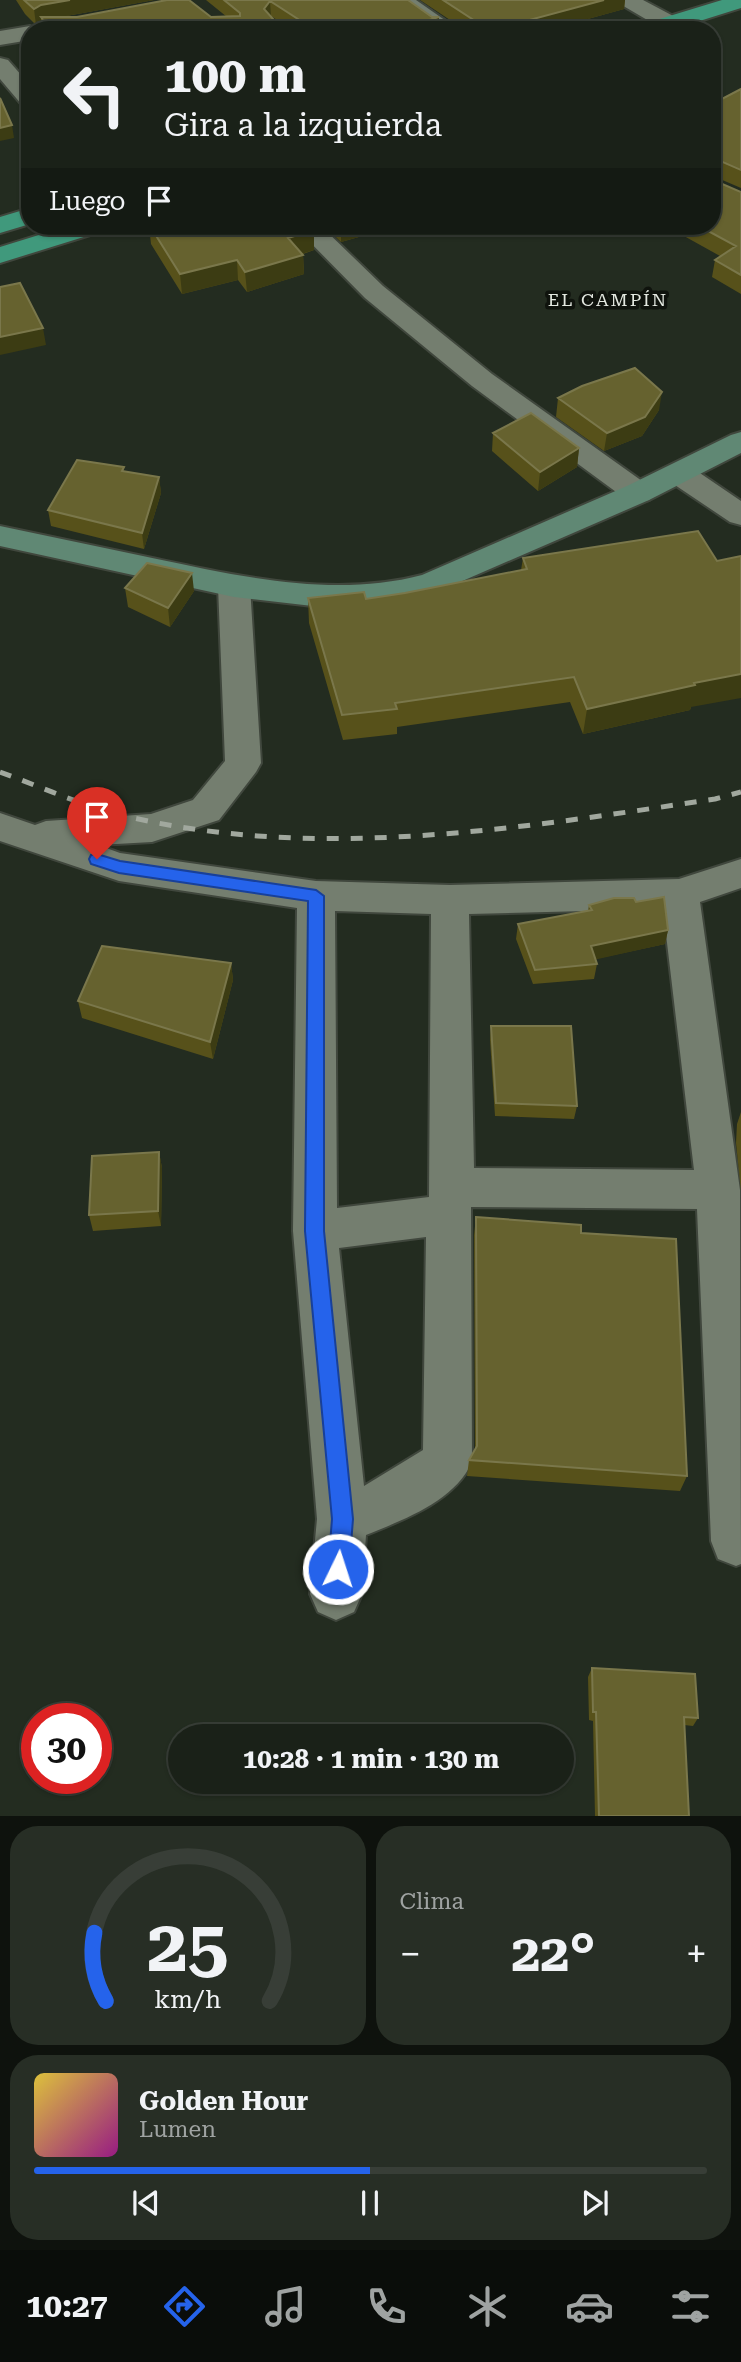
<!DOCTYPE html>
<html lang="es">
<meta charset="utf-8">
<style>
body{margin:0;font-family:"Roboto Serif",serif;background:#272e25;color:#f1f3f6;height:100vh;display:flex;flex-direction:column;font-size:26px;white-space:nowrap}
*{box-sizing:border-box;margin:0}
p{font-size:23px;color:#9fa3a2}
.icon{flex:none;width:38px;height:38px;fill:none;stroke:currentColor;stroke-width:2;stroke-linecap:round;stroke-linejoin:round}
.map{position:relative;height:1816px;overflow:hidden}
.panel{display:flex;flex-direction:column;gap:10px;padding:10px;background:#0e120d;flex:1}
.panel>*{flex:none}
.guide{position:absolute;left:21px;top:21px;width:700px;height:214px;border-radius:28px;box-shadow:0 2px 5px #0004,0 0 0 2px #383e37;background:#1a2118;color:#f1f3f6;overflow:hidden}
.speed{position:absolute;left:21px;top:1703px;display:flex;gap:14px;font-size:35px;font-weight:700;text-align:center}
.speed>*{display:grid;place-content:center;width:91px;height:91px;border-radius:50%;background:#1a2118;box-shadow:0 2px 5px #0004,0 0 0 2px #383e37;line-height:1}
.speed .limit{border:10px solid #d22;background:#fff;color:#111}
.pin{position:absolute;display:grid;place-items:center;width:60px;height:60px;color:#fff;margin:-72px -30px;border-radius:50% 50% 50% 0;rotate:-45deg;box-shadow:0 0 7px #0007}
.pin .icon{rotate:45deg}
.me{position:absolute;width:77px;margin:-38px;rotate:4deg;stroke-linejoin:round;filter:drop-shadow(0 0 5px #0008)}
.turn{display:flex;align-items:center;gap:24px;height:147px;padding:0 28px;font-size:32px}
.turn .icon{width:91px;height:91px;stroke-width:2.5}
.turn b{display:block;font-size:49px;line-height:60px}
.then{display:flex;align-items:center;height:66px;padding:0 28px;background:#0003;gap:14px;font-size:26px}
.big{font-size:52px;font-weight:700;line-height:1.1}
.panel .widget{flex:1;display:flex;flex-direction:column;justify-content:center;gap:10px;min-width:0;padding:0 24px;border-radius:28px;background:#272e25}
.panel .dial{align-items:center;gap:0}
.dial svg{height:182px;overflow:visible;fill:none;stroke:#383e37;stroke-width:7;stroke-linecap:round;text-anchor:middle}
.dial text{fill:#f1f3f6;stroke:none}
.song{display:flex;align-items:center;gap:21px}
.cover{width:84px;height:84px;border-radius:10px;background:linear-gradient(135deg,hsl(50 70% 55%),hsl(310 70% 35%))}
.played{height:7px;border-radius:4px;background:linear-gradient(90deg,#2563eb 50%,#383e37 50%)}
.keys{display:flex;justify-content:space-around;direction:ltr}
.heat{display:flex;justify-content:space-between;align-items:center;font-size:38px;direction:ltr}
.panel .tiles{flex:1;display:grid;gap:10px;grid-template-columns:1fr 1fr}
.widget:last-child{grid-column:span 2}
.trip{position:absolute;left:168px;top:1724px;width:406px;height:70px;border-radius:35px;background:#1a2118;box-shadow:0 2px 5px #0004,0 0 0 2px #383e37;font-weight:700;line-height:70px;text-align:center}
.tabs{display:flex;height:112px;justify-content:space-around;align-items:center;background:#0a0d0a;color:#9fa3a2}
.tabs .icon{width:49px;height:49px}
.tabs .on{color:#2563eb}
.tabs b{font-size:32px;color:#f1f3f6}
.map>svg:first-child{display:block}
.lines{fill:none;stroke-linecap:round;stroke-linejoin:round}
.minor-casing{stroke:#40473d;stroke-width:4}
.secondary-casing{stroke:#40473d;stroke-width:4}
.trunk-casing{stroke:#40473d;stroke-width:4}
.minor{fill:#747e6f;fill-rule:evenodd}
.secondary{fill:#608874;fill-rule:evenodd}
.trunk{fill:#40997c;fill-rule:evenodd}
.rail{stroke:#a1a89e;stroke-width:5;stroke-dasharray:12 12;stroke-linecap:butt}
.wall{fill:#57511a}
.shaded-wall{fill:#3c3c13}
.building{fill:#66622f;stroke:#7a774b;stroke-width:2}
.route{fill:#2563eb;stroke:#184099;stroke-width:2}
.labels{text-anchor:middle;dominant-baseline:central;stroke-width:7;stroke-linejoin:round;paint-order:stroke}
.far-neighbourhood-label{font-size:18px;letter-spacing:2px;fill:#e4e9e1;stroke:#0f130d}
</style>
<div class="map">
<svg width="741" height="1816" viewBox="0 0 741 1816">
<rect width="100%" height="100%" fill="#232c20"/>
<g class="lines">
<defs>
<path id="minor" d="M390,0H416L459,30H433Z
M616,0H643L677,18L680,23L677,28H661L620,4Z
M30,26L39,30H30V40L0,45V31Z
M0,58L8,60L30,85V107L22,105L0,79Z
M294,226H321L383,286L492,374L649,486L653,493L649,500L638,502L627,500L472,386L365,298Z
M680,465L691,467L741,501V525L730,522L669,481L665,474L669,467Z
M234,575L245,579L250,586L261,763L256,772L219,820L152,842L98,845L120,853L316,881L450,885L679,879L741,859V888L700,902L740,1190L741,1564L736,1566L718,1559L711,1541L697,1209L471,1207L472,1462C455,1501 403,1520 366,1535L362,1594L354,1612L336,1620L318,1612L310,1594L317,1519L293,1231L297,908L119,881L0,841V813L35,825L46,821L151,814L193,800L225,761L218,586L223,579ZM663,909L694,1170L474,1168L469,914ZM335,911L431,914L429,1197L337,1208ZM426,1237L423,1450L364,1486L339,1248Z"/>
<path id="secondary" d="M741,432V453L649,500L444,589L397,603L330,608L234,597L0,546V526C52,537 105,548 157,559C243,577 335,598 422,575L627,486L731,435Z"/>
<path id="trunk" d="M722,0H741V8L671,30H637L640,25Z
M30,208V224L0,233V217Z
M68,226H107L103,231L0,263V247Z"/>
</defs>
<!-- minor casing -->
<use href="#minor" class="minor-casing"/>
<!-- secondary casing -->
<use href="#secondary" class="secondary-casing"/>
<!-- trunk casing -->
<use href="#trunk" class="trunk-casing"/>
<!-- minor -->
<use href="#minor" class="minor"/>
<!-- secondary -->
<use href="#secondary" class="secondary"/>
<!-- trunk -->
<use href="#trunk" class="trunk"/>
<!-- rail -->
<path class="rail" d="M0,772C41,787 83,806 125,816C319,862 521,828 715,799L741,792"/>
</g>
<!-- wall -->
<path class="wall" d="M16,0H154L61,17H227L206,0H408L439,30H292L271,16L42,30L41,22L36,25L25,14Z
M420,0H625L624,9L548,30H465Z
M741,89V188L713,176V180L741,192V294L712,277L715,260L720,256L666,226H712V104Z
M149,226H309L314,250L303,254L304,274L247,292L238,280L182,294L151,244Z
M324,226H398L341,242Z
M558,398L659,410L642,436L604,451L556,417Z
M493,433L579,448L577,467L538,491L492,451Z
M125,472L159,477L161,493L144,549L51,526L48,510Z
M523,558L691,707L690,710L583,734L570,702L397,727V734L343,740L309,623L308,598L366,599L405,593L521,570Z
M125,588L194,591L170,627L128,607Z
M636,902L668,930L665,944L595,959L597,964L594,979L533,984L516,939L518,924L588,911L589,905Z
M231,963L233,980L213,1059L82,1018L78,1001Z
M491,1026L577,1106L574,1119L495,1116L490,1040Z
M741,1112V1191L736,1143L737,1124Z
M159,1152L162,1168L161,1226L93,1231L89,1215Z
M476,1217L581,1233L687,1476L680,1491L467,1476L469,1460L475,1450L474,1235Z
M592,1668L698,1718L693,1726L684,1725L689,1816H595L593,1721L589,1720L588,1677Z"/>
<!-- shaded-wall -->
<path class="shaded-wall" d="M70,0H154L44,20L41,17V22L36,25L34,9L41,5Z
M604,0H625L624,9L548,30H492Z
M270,1L271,16L264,9Z
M439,17V30H397Z
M12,125L14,138L0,141V128Z
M716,159L713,176L712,161Z
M341,226H398L341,242Z
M314,230V250L289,258L288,238Z
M303,255L304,274L247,292L245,272Z
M237,260L238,280L182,294L180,274Z
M43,328L46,345L0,355V337Z
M662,392L659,410L642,436L604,451L607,433Z
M579,448L577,467L538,491L540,472Z
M159,477L161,493L144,549L142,533Z
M192,573L194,591L170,627L168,608Z
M741,674V698L691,707L690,710L583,734L587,709L694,683Z
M668,930L665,944L589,961L591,946Z
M231,963L233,980L213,1059L210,1042Z
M159,1152L162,1168L161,1226L158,1211Z"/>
<!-- building -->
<path class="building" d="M24,0H70L41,5L34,9Z
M167,0H189L211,17L240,16V13L224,0H408L432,17H439L397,30H315L270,1L264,9L283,30H51L41,17H77Z
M443,0H604L492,30H489Z
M741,89V170L716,159L712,161V104Z
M0,98L12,125L0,128Z
M712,166L713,180L741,192V275L715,260L736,246L699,226H712Z
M150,226H309L314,230L288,238L303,255L245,272L237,260L180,274Z
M20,283L43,328L0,337V287Z
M635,368L662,392L645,417L607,433L558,398L582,386Z
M531,413L579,448L540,472L493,433Z
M77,460L124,467L122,471L159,477L142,533L48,510Z
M698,531L717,561L741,556V674L694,683L695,685L587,709L574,677L395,703L397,709L342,715L308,598L364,592L366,599L405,593L527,569L523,558Z
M147,563L192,573L168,608L125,588Z
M664,897L668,930L591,946L597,964L535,970L518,924L592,910L589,905L614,898H634L636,902Z
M102,946L231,963L210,1042L78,1001Z
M491,1026H571L577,1106L496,1103Z
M159,1152L158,1211L89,1215L92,1156Z
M476,1217L581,1225V1233L676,1239L687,1476L469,1460L477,1446Z
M592,1668L695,1674L698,1718L684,1717L689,1816H599L596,1712H593Z"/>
<!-- route -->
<path class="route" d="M97,854L120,861L316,890L324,896V1231L353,1519L349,1569L346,1576L338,1579L331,1576L328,1569L332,1519L305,1231L308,901L119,873L91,864L89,859L91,855Z"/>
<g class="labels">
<!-- far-neighbourhood labels -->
<g class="far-neighbourhood-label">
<text x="608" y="299">EL CAMPÍN</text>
</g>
</g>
</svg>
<div class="speed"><div class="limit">30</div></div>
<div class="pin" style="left:97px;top:859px;background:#d93025"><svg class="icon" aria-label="arrive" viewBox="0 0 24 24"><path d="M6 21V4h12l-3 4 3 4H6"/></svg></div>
<svg class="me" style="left:338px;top:1569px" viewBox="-20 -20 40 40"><circle r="17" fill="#2563eb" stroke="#fff" stroke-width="3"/><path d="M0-11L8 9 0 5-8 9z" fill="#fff"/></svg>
<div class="trip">10:28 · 1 min · 130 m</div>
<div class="guide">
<div class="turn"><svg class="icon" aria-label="left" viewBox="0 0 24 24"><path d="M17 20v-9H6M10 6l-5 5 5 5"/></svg><div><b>100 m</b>Gira a la izquierda</div></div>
<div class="then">Luego<svg class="icon" aria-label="arrive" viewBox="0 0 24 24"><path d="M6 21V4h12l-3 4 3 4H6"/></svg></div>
</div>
</div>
<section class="panel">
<div class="tiles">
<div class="widget dial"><svg viewBox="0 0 100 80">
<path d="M14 69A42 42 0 1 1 86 69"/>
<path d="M14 69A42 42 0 0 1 9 39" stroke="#2563eb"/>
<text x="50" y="56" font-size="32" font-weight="700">25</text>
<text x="50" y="72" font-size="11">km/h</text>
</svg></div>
<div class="widget"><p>Clima</p>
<div class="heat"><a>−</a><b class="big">22°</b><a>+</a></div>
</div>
<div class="widget">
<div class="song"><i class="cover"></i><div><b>Golden Hour</b><p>Lumen</p></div></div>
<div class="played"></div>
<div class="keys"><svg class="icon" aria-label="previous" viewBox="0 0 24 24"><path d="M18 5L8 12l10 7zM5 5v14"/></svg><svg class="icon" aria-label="pause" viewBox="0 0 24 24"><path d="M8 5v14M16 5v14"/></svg><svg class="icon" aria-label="next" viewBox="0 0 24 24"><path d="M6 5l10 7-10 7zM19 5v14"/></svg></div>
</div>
</div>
</section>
<nav class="tabs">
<b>10:27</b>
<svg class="icon on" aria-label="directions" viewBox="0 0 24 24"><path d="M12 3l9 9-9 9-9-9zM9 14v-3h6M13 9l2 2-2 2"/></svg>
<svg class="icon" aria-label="music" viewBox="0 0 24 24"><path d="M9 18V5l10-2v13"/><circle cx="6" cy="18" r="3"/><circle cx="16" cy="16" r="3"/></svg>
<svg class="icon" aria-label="phone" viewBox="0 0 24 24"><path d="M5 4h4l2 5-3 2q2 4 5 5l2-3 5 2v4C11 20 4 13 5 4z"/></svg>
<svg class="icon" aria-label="climate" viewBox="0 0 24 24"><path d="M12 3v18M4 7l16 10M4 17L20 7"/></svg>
<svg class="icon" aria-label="car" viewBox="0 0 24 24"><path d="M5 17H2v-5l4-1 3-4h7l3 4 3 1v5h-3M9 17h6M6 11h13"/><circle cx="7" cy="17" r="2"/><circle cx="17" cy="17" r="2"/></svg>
<svg class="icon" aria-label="filters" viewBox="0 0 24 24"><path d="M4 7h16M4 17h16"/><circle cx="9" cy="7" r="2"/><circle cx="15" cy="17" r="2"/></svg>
</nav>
